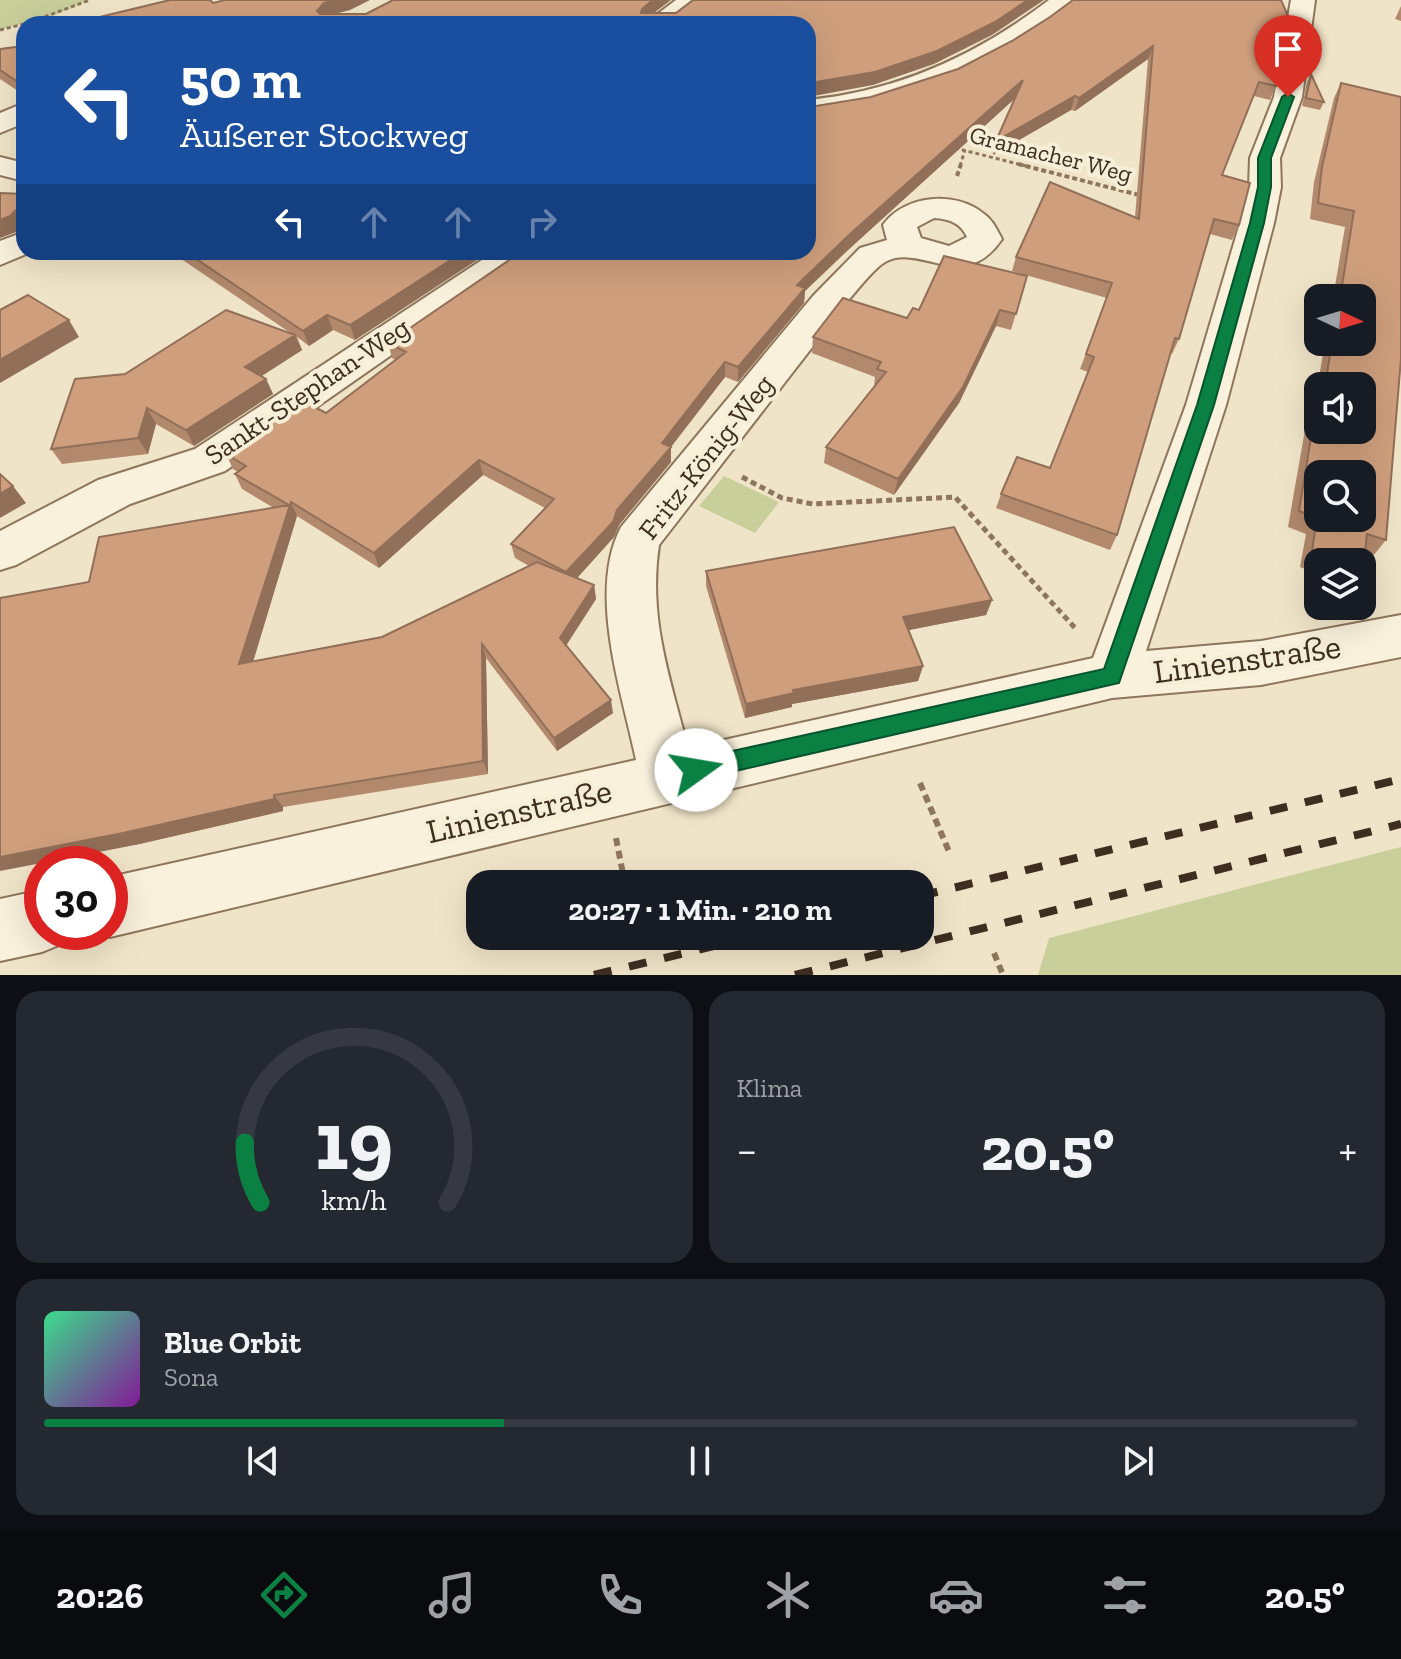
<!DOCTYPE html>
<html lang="de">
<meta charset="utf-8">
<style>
body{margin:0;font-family:"Zilla Slab",serif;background:#242831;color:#f1f3f6;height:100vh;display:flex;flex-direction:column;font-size:30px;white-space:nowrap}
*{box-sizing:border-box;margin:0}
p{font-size:26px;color:#9ea1a6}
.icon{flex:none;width:44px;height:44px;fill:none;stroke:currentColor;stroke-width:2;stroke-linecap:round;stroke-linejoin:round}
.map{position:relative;height:975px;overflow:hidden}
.drawer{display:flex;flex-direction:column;gap:16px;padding:16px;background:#0d0f14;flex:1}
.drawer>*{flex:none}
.top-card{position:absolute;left:16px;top:16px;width:800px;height:244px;border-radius:24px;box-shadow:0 8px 32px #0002;background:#1a4fa0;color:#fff;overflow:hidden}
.needle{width:52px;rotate:94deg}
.tools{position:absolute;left:1304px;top:284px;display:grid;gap:16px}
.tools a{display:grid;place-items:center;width:72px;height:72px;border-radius:16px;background:#171b24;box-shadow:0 8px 32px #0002;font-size:40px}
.speed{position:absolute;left:24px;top:846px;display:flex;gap:16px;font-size:40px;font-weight:700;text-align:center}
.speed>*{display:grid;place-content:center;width:104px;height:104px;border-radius:50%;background:#171b24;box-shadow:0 8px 32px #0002;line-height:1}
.speed .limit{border:12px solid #d22;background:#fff;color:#111}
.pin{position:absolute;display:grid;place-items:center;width:68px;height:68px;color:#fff;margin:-82px -34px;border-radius:50% 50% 50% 0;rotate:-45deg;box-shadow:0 0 8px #0007}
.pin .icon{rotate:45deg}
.me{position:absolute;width:88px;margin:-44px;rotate:77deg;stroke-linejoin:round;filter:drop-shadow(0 0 6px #0008)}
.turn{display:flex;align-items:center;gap:28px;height:168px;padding:0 32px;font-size:36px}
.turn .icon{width:104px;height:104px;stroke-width:2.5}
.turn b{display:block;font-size:56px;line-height:68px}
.lanes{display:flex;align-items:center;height:76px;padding:0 32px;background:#0003;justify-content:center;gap:40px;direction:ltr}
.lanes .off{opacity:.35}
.big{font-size:60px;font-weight:800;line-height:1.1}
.drawer .tile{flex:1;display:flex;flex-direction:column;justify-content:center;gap:12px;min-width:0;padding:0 28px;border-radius:24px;background:#242831}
.drawer .dial{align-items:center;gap:0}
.dial svg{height:208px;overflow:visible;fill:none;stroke:#363941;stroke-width:7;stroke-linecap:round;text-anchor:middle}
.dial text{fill:#f1f3f6;stroke:none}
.song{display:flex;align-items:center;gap:24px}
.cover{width:96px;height:96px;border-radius:12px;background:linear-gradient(135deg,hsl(150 70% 55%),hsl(290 70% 35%))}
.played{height:8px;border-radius:4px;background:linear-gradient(90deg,#0b8043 35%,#363941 35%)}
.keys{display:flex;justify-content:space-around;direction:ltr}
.heat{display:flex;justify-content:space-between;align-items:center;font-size:44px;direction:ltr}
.drawer .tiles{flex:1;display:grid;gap:16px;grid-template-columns:1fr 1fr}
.tile:last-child{grid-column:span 2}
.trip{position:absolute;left:466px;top:870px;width:468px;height:80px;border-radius:24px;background:#171b24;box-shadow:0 8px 32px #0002;font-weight:800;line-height:80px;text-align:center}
.menu{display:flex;height:128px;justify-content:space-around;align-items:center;background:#090b0e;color:#9ea1a6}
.menu .icon{width:56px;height:56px}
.menu .on{color:#0b8043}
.menu b{font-size:36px;color:#f1f3f6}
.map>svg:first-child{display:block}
.green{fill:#c9cf9b}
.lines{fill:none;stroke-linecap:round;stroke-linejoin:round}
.minor-casing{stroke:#8d765c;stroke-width:4}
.path-far3{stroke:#8d765c;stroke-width:3;stroke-dasharray:4 3;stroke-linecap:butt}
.path-far2{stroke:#8d765c;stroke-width:4;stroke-dasharray:5 3;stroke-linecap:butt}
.path-far1{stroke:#8d765c;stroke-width:5;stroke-dasharray:6 4;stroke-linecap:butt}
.path{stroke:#8d765c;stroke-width:6;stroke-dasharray:8 5;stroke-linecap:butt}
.minor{fill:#faf1dc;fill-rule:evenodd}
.rail{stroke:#3d2e20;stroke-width:8;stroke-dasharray:18 18;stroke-linecap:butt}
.wall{fill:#b2896c;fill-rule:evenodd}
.shaded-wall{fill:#916f58}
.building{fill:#cf9f7d;stroke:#916f58;stroke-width:2;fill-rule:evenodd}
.route{fill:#0b8043;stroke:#07532c;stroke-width:2}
.labels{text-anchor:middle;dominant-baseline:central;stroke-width:8;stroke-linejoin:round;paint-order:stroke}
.far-street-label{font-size:24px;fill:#3d2e20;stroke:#f7eed8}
.street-label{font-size:28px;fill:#3d2e20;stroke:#f7eed8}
.near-street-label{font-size:34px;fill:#3d2e20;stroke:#f7eed8}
</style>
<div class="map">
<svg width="1401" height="975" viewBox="0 0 1401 975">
<rect width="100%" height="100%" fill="#f0e4c8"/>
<!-- green -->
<path class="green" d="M0,0H90L50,17L0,30Z
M724,476L779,502L755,533L699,506Z
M1401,847V975H1038L1049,938Z"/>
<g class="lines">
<defs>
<path id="minor" d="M676,0H704L674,24H644Z
M1049,0H1077C1067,14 1048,26 1034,35C965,83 891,109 808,118V100C899,91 977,55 1049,0Z
M1291,0H1315L1302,97L1280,158L1281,187L1274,223L1226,405L1146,651L1261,641L1401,615V657L1261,685L1112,698L110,937L97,932H110V877L636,760C622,692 587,592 621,527L813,296L860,248L887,240L883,225C904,195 956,190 984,214C993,220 997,230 1002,239C963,296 921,242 885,262C869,271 830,324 817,341C764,409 712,477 659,545C648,618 670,678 688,748L1093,658L1186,405L1240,223L1249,187L1250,158L1274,97ZM934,218C949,219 961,223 967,237L949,246L921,238L917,227Z
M24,103V123L0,133V113Z
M0,157L24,163V181L0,175Z
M24,232V252H31L0,265V241Z
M494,252H534L529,259L225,471L130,504L16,565L0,570V531L98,480L195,449Z
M42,890V932H68L64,943L42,952L0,961V899Z"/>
</defs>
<!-- minor casing -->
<use href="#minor" class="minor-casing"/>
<!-- path-far3 -->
<path class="path-far3" d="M25,24L90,0
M0,30L24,24
M955,148L1026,166
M960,166L965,150"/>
<!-- path-far2 -->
<path class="path-far2" d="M1018,164L1143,196
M957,176L961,164"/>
<!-- path-far1 -->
<path class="path-far1" d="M742,477L782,498L813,504L955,497L1076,629"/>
<!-- path -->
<path class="path" d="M920,783L950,854
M616,838L625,884
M994,953L1003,975"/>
<!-- minor -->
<use href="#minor" class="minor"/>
<!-- rail -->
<path class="rail" d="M920,896L1401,779
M594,975L755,936
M795,975L1401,824"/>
</g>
<!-- wall -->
<path class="wall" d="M1073,0L1276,86L1270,100L1254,96L1222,175L1239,225L1232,240L1210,234L1179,339L1172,354L1170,353L1117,535L1110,550L996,508L1001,494L1050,468L1088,372L1080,369L1107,298L1012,271L1016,257L1135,217L1148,59L1075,111L1071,110L993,155L1015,98L848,250L805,291L804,303L738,382L725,377L671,447V462L619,525L614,537L577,578L594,585L596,599L566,645L613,713L557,751L486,658L488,774L283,807V811L135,845L89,582L274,508L242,489L235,474L238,472L233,469L226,454L326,413L395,360L392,358L388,343L810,107L871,97L958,69L1012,41L1050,17ZM483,475L545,508L511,544L515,558L529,566L382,637L253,662L297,516L379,568Z
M1401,6V21L1395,19Z
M24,46V95L0,79V49Z
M1311,74L1324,102L1320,110L1302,106L1307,82Z
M1341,83L1386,540L1373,556L1365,553L1362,570V562H1318V574L1300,567L1306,534L1288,527L1310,401L1317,389L1325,342H1362V298H1333L1345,227L1310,219L1314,182L1334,98ZM1318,386H1362L1318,430Z
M171,252H489L355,340L333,330L309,346L297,337L302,350L262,376L266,379L273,394L194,446L156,424L148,454L62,464L51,449L125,374L289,332Z
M1027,276L1011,330L996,326L959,403L894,495L824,463L826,447L875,386H874L875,377L812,353L813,337L907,318Z
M706,571L992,600L986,615L908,630L923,666L918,681L792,704V707L745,718L706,586Z"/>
<!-- shaded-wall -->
<path class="shaded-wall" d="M336,0H370L350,10L327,16L321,24L317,11L324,3Z
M653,0H671L642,22V9Z
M1028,0H1044L992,35L934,64L873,85L808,97L809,83Z
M1153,46L1148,59L1075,111L1079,98Z
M1023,80L1020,94L848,250L805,291L804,303L738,382V367L797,285L849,235Z
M1075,96L1071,110L993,155L996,141Z
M24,202V226L19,231L0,238V220Z
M463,252H489L355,340L350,325Z
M1000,310L996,326L959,403L894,495L898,479Z
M327,315L333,330L309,346L303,331Z
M69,320L79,337L0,383V360Z
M295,335L302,350L252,382L245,367Z
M725,362V377L670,448L671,447V462L619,525L614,537L569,587L566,572L617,510L662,443Z
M266,379L273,394L194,446L186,430Z
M147,408L156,424L148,454L138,438Z
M479,460L483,475L379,568L374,553Z
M13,486L26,503L0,518V494Z
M291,502L297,516L248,678L239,664Z
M594,585L596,599L562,652L560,638Z
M992,600L986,615L899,632L903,617Z
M482,644L486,658L488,774L483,761Z
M923,666L918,681L792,704V707L745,718L746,704L793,690Z
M611,700L613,713L557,751L554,738Z
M274,795L283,807V811L135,845L0,871V857Z"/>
<!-- building -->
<path class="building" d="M170,0H210L213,3L225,0H336L324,3L317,11L320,14H366L393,0H653L642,9L641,13H676L693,0H1028L995,22L937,51L875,72L809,83L808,89V24H80L79,22Z
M1073,0H1281L1288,16L1276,86L1259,82L1222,175L1250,183L1239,225L1214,219L1179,339L1175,338L1117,535L1001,494L1017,457L1050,468L1094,357L1086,354L1112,283L1016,257L1050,182L1139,219L1153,46L1079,98L1075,96L996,141L1023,80L849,235L797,285L805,288L738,367L725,362L662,443L671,447L617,510L613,522L566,572L511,544L554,499L479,460L374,553L291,502L239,664L382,637L537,562L594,585L560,638L611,700L554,738L482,644L483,761L274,795V799L123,833L0,857V598L89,582L99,537L289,505L235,474L246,466L226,454L303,401L326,413L406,352L388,343L521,252H808V106L810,107L871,97L958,69L1012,41L1050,17Z
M24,46V86L0,70V49Z
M1311,74L1324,102L1306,98Z
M1341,83L1401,97V358L1386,540L1367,534L1363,569L1362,562H1342L1312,551L1317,518L1299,511L1318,395V430H1362V386H1320V384L1325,386L1332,342H1362V298H1340L1354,211L1318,203L1322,167ZM1318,474H1362V518H1318Z
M0,193L24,194V202L10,216L0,220Z
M186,252H463L350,325L327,315L303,331Z
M944,256L1027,276L1016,314L1000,310L963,387L898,479L826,447L886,372L877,369L881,362L813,337L843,298L907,318L913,308L919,310Z
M28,295L69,320L0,360V310Z
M226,310L295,335L245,367L266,379L186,430L147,408L138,438L51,449L75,379L125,374Z
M0,474L13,486L0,494Z
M954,527L992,600L903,617L923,666L793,690L794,693L746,704L706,571Z"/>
<!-- route -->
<path class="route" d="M1288,93L1294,97L1271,158V187L1264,223L1214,405L1119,683L696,780L688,777L685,770L688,762L696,759L1104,669L1197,405L1250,223L1258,187V158L1282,97Z"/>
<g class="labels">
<!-- far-street labels -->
<g class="far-street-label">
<text transform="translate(1051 154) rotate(14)">Gramacher Weg</text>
</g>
<!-- street labels -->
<g class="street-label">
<text transform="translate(307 391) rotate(-34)">Sankt-Stephan-Weg</text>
<text transform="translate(706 457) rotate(-52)">Fritz-König-Weg</text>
</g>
<!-- near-street labels -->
<g class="near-street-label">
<text transform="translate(1247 659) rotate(-8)">Linienstraße</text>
<text transform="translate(519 811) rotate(-13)">Linienstraße</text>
</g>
</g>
</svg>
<div class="tools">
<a><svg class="needle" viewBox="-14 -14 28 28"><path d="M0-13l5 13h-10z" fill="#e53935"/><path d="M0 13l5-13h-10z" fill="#9ea1a6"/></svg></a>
<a><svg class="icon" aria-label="sound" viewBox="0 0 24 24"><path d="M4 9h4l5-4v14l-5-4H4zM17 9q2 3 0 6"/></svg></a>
<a><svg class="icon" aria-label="search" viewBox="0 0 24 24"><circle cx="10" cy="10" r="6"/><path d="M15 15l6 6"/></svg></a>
<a><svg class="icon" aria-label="layers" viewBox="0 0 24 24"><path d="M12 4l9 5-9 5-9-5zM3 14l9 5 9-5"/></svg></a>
</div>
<div class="speed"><div class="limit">30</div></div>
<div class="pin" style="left:1288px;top:97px;background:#d93025"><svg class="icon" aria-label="arrive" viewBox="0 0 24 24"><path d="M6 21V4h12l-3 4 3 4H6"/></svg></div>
<svg class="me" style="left:696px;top:770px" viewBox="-20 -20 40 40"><circle r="19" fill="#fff"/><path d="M0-13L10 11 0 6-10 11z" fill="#0b8043"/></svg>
<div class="trip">20:27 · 1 Min. · 210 m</div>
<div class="top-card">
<div class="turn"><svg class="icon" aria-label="left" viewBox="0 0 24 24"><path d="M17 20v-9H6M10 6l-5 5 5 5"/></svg><div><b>50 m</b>Äußerer Stockweg</div></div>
<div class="lanes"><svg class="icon" aria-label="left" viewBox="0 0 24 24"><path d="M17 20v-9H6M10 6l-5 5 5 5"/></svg><svg class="icon off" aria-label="ahead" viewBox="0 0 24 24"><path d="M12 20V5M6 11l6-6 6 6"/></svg><svg class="icon off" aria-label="ahead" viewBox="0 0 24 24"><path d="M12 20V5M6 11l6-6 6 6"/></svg><svg class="icon off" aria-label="right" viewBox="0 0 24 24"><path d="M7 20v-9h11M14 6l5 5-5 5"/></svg></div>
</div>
</div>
<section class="drawer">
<div class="tiles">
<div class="tile dial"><svg viewBox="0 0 100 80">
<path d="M14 69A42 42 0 1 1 86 69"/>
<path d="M14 69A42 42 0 0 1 8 46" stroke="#0b8043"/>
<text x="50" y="56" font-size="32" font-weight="700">19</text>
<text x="50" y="72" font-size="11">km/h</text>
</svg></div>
<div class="tile"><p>Klima</p>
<div class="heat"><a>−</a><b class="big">20.5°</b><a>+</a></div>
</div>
<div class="tile">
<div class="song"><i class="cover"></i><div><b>Blue Orbit</b><p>Sona</p></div></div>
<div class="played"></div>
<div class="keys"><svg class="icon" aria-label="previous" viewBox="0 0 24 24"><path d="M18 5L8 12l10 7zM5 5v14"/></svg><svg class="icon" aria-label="pause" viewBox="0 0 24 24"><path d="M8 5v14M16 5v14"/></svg><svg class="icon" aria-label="next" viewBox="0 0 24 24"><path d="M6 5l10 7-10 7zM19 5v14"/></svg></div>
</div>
</div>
</section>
<nav class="menu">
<b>20:26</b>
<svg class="icon on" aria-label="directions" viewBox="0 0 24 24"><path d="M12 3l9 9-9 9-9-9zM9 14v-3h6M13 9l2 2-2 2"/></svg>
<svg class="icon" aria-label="music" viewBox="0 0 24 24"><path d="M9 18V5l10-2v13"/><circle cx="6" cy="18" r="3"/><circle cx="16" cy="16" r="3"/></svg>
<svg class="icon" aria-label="phone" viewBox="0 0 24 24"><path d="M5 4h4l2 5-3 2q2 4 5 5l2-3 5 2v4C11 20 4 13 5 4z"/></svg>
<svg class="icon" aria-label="climate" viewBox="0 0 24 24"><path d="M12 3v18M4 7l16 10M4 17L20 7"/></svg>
<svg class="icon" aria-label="car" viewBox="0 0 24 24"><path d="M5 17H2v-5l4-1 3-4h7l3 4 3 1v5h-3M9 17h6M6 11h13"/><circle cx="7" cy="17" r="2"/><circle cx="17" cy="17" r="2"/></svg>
<svg class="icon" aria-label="filters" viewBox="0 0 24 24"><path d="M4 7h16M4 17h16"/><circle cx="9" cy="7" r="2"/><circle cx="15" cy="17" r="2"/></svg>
<b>20.5°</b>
</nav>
